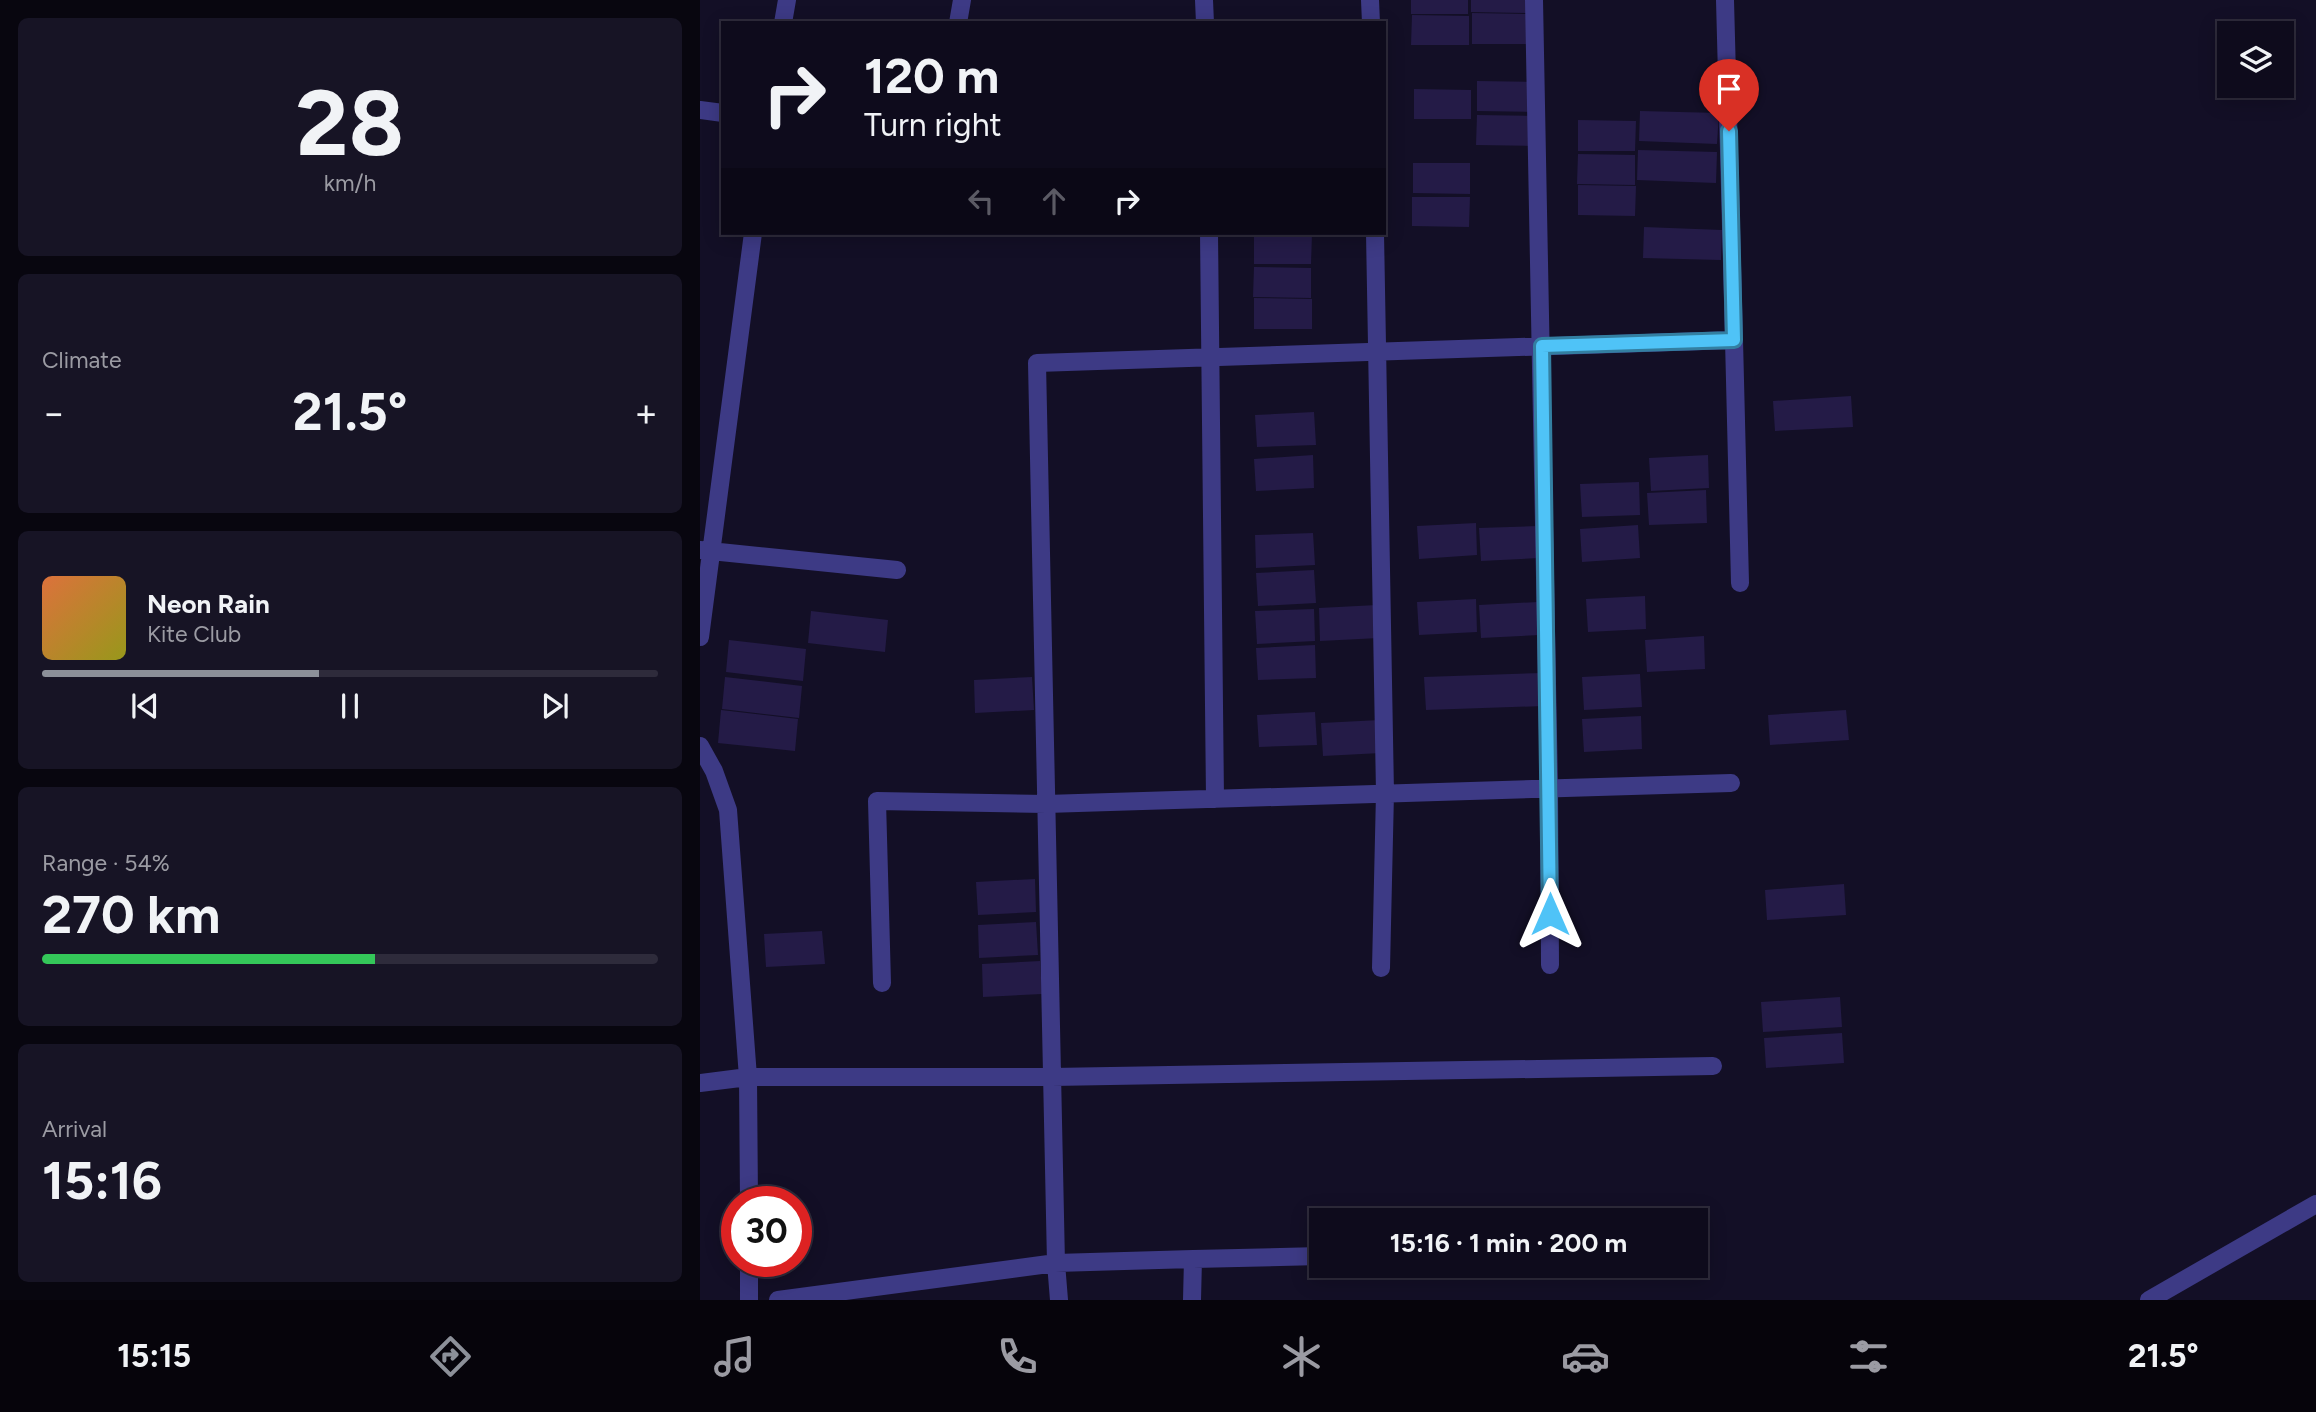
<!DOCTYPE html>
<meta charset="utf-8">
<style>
body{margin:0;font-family:Figtree,sans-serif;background:#171425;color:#f1f3f6;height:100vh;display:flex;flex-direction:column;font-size:26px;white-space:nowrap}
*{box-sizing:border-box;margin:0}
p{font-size:23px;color:#9b9ba3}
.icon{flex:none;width:38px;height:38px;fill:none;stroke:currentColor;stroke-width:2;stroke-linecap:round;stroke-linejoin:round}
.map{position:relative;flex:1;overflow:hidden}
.drawer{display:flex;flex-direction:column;gap:18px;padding:18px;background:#08060f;width:700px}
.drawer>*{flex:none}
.top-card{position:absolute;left:21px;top:21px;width:665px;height:214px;border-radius:0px;box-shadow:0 4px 18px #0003,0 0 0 2px #2e2b3b;background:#0e0b1c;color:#f1f3f6;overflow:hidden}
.fabs{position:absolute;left:1517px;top:21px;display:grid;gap:14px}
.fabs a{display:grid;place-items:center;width:77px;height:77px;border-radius:0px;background:#0e0b1c;box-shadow:0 4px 18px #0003,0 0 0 2px #2e2b3b;font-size:35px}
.speed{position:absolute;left:21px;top:1186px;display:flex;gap:14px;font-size:35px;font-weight:700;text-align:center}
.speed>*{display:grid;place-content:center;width:91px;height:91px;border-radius:50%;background:#0e0b1c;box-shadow:0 4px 18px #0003,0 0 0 2px #2e2b3b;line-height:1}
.speed .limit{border:10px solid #d22;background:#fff;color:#111}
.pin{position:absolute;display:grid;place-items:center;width:60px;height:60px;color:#fff;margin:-72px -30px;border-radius:50% 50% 50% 0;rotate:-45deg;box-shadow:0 0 7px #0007}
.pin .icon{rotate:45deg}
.me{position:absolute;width:77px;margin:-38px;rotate:0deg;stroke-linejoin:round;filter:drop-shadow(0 0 5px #0008)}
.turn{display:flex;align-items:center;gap:24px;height:147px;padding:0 28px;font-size:32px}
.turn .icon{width:91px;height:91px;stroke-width:2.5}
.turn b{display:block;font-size:49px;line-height:60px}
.lanes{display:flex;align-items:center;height:66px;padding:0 28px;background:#0003;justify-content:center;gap:35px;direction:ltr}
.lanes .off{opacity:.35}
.big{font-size:52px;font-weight:700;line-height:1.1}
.drawer .tile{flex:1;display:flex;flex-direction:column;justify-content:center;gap:10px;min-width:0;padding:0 24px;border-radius:10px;background:#171425}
.drawer .dial{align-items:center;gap:0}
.dial b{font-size:91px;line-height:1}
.song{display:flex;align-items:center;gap:21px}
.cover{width:84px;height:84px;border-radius:10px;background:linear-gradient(135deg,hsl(20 70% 55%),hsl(60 70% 35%))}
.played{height:7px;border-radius:4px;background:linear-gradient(90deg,#8c9099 45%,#2e2b3b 45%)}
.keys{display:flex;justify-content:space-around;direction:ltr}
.heat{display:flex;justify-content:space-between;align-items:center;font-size:38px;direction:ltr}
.charge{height:10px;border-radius:5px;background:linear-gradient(90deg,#34c759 54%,#2e2b3b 0)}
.trip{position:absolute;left:609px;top:1208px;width:399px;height:70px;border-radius:0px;background:#0e0b1c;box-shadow:0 4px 18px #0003,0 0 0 2px #2e2b3b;font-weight:700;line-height:70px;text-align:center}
.tabs{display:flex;height:112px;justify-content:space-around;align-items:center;background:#06040b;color:#9b9ba3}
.tabs .icon{width:49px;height:49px}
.tabs .on{color:#8c9099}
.tabs b{font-size:32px;color:#f1f3f6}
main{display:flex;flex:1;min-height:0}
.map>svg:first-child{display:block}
.building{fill:#241b47}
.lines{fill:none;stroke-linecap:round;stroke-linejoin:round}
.minor{stroke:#3d3a85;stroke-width:18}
.route-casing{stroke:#337fa1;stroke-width:18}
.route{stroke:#4fc3f7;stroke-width:12}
</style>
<main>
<section class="drawer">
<div class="tile dial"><b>28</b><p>km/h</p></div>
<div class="tile"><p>Climate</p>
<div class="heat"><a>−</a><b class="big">21.5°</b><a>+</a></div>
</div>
<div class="tile">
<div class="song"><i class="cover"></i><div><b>Neon Rain</b><p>Kite Club</p></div></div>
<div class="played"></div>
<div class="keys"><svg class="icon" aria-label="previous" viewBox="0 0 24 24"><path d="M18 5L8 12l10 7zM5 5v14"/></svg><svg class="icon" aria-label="pause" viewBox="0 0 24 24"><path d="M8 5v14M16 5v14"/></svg><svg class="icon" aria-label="next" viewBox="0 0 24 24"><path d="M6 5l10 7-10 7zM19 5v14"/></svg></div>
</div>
<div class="tile"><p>Range · 54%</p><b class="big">270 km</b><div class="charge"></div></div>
<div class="tile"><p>Arrival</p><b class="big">15:16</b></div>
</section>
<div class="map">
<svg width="1616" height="1300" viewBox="0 0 1616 1300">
<rect width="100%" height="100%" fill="#130f26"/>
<!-- building -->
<path class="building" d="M711,0H768V14H711Z
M771,0H829V13L771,12Z
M772,13L829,14V44H772Z
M712,15L769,16V45H711Z
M777,81L835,82L834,112L777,111Z
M714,89L771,90V119H714Z
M940,111L1019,113L1017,144L939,141Z
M777,115L834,116V146L776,145Z
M878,120L936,121L935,151H878Z
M938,150L1017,152L1016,183L937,180Z
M878,154L935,155V185L877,184Z
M713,163H770V194L713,193Z
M878,185L936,186L935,216L878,215Z
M712,197H770L769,227L712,226Z
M944,227L1022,230L1021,260L943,258Z
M554,234H612L611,264H554Z
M554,267L611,268V298L553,297Z
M554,298L612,299V329H554Z
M1151,396L1153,427L1075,431L1073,401Z
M614,412L616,445L557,447L555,415Z
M613,455L614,488L556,491L554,459Z
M1008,455L1009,488L951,491L949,458Z
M939,482L940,515L882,517L880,484Z
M1006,490L1007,523L949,525L947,493Z
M776,523L777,555L719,559L717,526Z
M938,525L940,558L882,562L880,529Z
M837,526L839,558L781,561L779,528Z
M613,533L615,565L556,568L555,535Z
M614,570L616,603L558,606L556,573Z
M945,596L946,629L888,632L886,599Z
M776,599L777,632L719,635L717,602Z
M838,602L840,635L781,638L779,605Z
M677,605L679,638L620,641L619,608Z
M614,609L615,641L557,644L555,611Z
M111,611L188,620L185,652L108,643Z
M1004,636L1005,669L947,672L945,640Z
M29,640L106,649L103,681L26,672Z
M615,645L616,678L558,680L556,648Z
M842,673L844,706L726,710L724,677Z
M940,674L942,707L884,710L882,677Z
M25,677L102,686L99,718L22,709Z
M332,677L334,710L275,713L274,680Z
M21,710L98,719L95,751L18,743Z
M1146,710L1149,740L1070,745L1068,715Z
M615,712L617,745L559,747L557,715Z
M941,716L942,749L884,752L882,719Z
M680,720L681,753L623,756L621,723Z
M335,879L336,912L278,915L276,882Z
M1144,884L1146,915L1067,920L1065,890Z
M336,922L338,955L279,958L278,925Z
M122,931L125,964L66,967L64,934Z
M340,961L342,994L283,997L282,964Z
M1140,997L1142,1027L1063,1032L1061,1002Z
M1142,1033L1144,1063L1066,1068L1064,1038Z"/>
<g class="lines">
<!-- minor -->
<path class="minor" d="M504,0L505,23
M670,0L671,23
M834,0L849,788L850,965
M83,23L87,0
M258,23L262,0
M0,110L23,113
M509,233L515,799
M675,233L685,793L681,968
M1034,340L1040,583
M0,550L197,570
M0,637L53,233
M0,746L14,771L28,810L48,1077L49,1202
M182,983L177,801L346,804L1031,783
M0,1083L48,1077H352L1013,1066
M49,1262V1300
M78,1300L356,1263L493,1259
M359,1300L356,1263L337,363L1034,340L1025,0
M492,1300L493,1259L621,1256
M1449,1300L1616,1204"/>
</g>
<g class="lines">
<defs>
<path id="route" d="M850,914L842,346L1034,340L1029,131"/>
</defs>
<!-- route casing -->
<use href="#route" class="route-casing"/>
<!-- route -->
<use href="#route" class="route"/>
</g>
</svg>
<div class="fabs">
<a><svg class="icon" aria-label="layers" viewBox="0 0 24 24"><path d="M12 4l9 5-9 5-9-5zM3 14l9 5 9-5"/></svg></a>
</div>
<div class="speed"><div class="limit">30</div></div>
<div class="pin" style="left:1029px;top:131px;background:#d93025"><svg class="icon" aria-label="arrive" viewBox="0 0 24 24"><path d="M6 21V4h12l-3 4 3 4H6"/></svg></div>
<svg class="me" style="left:850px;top:914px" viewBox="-20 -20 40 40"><path d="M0-17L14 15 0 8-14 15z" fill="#4fc3f7" stroke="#fff" stroke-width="4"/></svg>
<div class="trip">15:16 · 1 min · 200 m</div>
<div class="top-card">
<div class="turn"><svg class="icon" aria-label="right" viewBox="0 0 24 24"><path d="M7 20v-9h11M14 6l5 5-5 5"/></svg><div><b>120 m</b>Turn right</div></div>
<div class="lanes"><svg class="icon off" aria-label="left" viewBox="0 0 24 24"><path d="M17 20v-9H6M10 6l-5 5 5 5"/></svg><svg class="icon off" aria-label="ahead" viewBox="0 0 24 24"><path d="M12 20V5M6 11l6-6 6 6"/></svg><svg class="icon" aria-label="right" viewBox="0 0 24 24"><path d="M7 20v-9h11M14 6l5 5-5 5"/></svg></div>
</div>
</div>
</main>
<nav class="tabs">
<b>15:15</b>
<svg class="icon on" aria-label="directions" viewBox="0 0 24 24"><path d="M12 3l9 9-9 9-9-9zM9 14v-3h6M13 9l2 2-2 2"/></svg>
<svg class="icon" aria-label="music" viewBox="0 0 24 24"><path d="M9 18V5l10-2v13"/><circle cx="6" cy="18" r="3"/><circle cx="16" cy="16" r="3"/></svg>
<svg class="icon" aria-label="phone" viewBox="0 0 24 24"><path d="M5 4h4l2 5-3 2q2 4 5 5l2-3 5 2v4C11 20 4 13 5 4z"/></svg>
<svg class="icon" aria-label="climate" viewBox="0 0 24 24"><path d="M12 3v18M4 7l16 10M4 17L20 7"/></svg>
<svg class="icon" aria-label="car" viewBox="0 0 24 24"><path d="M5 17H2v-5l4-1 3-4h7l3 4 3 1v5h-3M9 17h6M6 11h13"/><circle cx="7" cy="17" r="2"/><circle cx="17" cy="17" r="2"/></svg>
<svg class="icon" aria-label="filters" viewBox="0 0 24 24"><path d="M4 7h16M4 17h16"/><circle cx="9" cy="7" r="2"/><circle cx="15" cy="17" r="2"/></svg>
<b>21.5°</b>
</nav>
